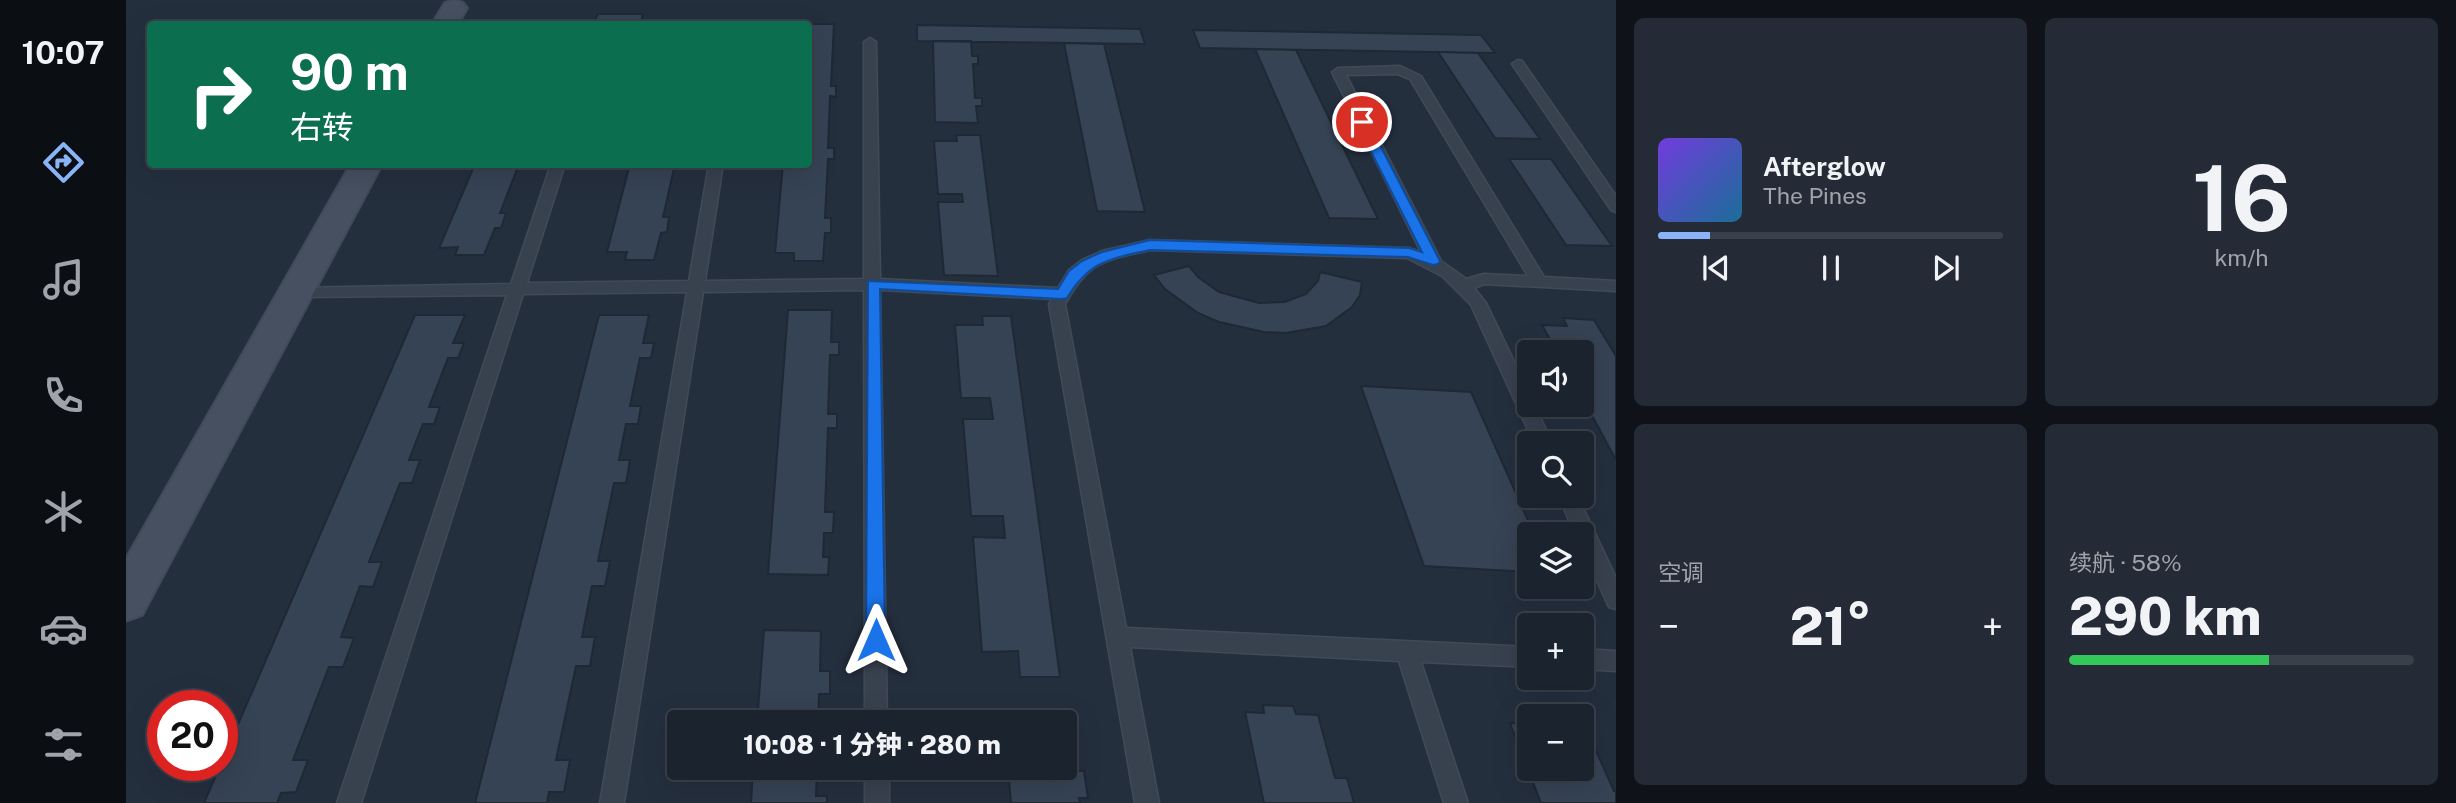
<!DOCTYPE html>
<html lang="zh">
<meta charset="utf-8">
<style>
body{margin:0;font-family:"Public Sans","Noto Sans SC",sans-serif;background:#242b36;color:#f1f3f6;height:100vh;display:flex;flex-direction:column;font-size:26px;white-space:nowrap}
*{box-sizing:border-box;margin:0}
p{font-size:23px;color:#a0a4aa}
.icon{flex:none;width:38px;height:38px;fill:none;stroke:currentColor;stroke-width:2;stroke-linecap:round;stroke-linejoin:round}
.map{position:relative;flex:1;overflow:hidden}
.details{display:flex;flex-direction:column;gap:18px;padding:18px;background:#0f1319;width:840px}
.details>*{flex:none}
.guide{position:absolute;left:21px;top:21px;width:665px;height:147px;border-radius:7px;box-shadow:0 7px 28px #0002,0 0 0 2px #39404a;background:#0b6e4f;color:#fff;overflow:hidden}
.controls{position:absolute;left:1391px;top:340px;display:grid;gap:14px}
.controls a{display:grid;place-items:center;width:77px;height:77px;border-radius:7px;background:#1b232e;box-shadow:0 7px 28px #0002,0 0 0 2px #39404a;font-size:35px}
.speed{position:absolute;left:21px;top:690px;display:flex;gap:14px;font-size:35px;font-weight:700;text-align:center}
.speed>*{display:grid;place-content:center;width:91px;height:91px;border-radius:50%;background:#1b232e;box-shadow:0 7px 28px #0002,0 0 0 2px #39404a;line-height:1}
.speed .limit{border:10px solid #d22;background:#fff;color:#111}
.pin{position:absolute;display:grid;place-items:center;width:60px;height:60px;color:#fff;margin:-30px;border:4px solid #fff;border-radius:50%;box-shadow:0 2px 7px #0007}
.me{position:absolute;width:77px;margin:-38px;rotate:0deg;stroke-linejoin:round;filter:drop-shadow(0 0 5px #0008)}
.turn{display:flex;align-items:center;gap:24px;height:147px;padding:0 28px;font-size:32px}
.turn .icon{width:91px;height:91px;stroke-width:2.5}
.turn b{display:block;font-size:49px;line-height:60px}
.big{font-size:52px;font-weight:800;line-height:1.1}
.details .card{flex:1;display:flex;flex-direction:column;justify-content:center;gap:10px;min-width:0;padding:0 24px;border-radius:10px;background:#242b36}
.details .dial{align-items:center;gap:0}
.dial b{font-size:91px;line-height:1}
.song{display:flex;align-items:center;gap:21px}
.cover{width:84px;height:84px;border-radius:10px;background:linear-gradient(135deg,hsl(260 70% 55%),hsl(200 70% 35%))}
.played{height:7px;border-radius:4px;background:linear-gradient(90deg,#8ab4f8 15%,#39404a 15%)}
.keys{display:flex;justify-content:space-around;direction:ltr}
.heat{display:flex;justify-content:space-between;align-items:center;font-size:38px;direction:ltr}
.charge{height:10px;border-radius:5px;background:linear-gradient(90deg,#34c759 58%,#39404a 0)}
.details .tiles{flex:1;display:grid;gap:18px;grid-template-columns:repeat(2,1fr)}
.trip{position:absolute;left:541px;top:710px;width:410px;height:70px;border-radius:7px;background:#1b232e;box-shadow:0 7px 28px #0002,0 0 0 2px #39404a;font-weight:800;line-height:70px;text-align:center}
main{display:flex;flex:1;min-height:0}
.tab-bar{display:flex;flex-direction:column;width:126px;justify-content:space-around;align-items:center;background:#0b0e12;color:#a0a4aa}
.tab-bar .icon{width:49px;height:49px}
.tab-bar .current{color:#8ab4f8}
.tab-bar b{font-size:32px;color:#f1f3f6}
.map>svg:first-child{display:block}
.building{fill:#364354;stroke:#1f2835;stroke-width:2}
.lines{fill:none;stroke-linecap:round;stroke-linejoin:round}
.lane-casing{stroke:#414a57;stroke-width:3}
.secondary-casing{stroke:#414a57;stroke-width:4}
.lane{fill:#38414e;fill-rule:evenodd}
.secondary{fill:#465061;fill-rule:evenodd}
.route{fill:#1a73e8;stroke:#114b97;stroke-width:2}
</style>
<main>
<nav class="tab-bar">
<b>10:07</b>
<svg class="icon current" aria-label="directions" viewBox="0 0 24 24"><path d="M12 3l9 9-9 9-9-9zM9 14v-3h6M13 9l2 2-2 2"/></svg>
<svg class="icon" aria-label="music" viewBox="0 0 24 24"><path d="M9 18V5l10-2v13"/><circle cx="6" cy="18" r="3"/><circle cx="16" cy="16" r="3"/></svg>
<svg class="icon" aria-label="phone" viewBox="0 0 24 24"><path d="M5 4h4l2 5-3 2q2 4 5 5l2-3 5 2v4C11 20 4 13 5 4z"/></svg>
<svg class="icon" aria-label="climate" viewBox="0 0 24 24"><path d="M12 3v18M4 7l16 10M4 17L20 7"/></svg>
<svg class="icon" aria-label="car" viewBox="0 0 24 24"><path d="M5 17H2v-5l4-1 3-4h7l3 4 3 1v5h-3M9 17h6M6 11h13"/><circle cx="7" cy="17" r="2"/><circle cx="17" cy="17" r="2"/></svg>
<svg class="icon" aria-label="filters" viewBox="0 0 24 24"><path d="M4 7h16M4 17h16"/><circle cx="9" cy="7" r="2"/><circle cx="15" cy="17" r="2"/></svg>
</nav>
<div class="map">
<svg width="1490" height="803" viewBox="0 0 1490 803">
<rect width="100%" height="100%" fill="#242f3e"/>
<!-- building -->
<path class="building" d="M472,14H517L514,24H467Z
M411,21H449L447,24H410Z
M670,24H708L705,86H710V97L704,96L702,148H708V159H702L699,218H705V233H699L697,261H668V253H649L657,164H682V24Z
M791,25L1014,29L1019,44L791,41Z
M1067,30L1355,35L1369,53L1074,48Z
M807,41H845L846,56H852V64H847L849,98H856V106H850L852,123L809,122Z
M938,43L978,44L1019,212L971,211Z
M1129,49L1170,50L1252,219L1203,218Z
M1312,52L1352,53L1414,139L1369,138Z
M830,135H854L872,276L818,275L812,202H837L836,194H812L808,141H831Z
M1383,159H1425L1486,246L1440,245Z
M349,164H393L374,213H380L375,228H369L358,255H329L332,247L313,248Z
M504,164H549L537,217H543L541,232L535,233L528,260H499L501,252H481Z
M1063,266L1072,277L1093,292L1133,303L1159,302L1180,294L1192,281L1194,272L1236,282L1234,295L1226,307L1200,326L1160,333L1138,332L1093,322L1072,313L1039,289L1028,275Z
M662,310H706L705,342H713V355H704L702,414H711V428H702L699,512H708L707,533H698L697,557H703L702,575L642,574Z
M289,315H339L327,343H338L332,358H322L303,407H314L308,424H297L283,460H294L286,483H274L243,562H256L247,587L234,586L215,637L228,638L217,667H203L167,760H182L170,792L155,793L151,803H78Z
M473,315H523L517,343H528L525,358H514L504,406H515L512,424H500L493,460H504L500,483H488L472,561H484L479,586H466L456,637H469L464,666H450L430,760H444L438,792H423L421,803H349Z
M856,316H885L934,677H894L892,651L856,652L847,537L879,538L877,516H845L837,419H867L864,398H835L829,325H857Z
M1437,318L1468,320L1490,356V460L1456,397V352H1431L1416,325L1441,326Z
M1235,386L1345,392L1408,534H1404V572L1298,566Z
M638,630L695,631L694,671H704V694H693L692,723H631Z
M1137,705L1167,706L1170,714L1192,715L1209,778H1221L1228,803H1138L1119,712L1138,713Z
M877,716L910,717V723H877Z
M1384,723L1404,724V768H1456V726H1459L1488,791H1490V803H1415Z
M938,725H943L949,771H958L962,798H953L954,803H885L882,768H938Z
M627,768H691L690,796H701V803H625Z"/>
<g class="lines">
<defs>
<path id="lane" d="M744,38L750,42L754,279L932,288L943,270L956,260L976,251L1024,240L1283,248L1295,252L1206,72L1212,68L1274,66L1295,76L1418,277L1490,281V291L1358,284L1348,288L1360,303L1404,395V404H1408L1426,443H1408L1345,305L1316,276L1281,258L1024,250C977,261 964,260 939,304L1000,628L1404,647V667L1295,662L1342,803H1318L1273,661L1004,647L1033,803H1009L923,304L926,299L754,290L761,723H739L738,290L577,292L498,803H474L561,292L397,294L235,803H211L381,295L171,297L163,292L165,288L385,284L425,164H439L401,283L563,281L583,164H597L579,281L738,279V42ZM1272,74L1284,79L1402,276L1358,274L1340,279L1315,261L1220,75Z
M1392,60L1396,61L1490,196V212L1485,210L1386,64Z
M1432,495H1451L1490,578V609L1483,607L1456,548V534H1449Z
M1456,649L1490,651V671L1456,669Z
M739,768H763V803H739Z"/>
<path id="secondary" d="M328,0L337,3L341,8L332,24H306L319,3Z
M225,164H256L16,615L0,621V559Z"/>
</defs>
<!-- lane casing -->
<use href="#lane" class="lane-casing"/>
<!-- secondary casing -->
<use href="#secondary" class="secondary-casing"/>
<!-- lane -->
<use href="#lane" class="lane"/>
<!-- secondary -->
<use href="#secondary" class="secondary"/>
</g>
<!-- route -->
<path class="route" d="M1236,119L1242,122L1314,261L1312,264L1307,265L1282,257L1024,250C984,259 964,260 941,298L936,299L754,289L759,640L757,647L750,649L743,647L740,640L742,281L932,289L943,271L956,261L976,252L1024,240L1283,248L1296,252L1230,122Z"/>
</svg>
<div class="controls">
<a><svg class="icon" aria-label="sound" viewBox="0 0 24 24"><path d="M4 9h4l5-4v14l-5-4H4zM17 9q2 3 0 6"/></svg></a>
<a><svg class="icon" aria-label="search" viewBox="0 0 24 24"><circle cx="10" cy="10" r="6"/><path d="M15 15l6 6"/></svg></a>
<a><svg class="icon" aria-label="layers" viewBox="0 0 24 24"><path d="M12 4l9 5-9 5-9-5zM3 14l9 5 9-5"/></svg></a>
<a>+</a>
<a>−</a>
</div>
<div class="speed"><div class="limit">20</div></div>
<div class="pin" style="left:1236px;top:122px;background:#d93025"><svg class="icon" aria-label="arrive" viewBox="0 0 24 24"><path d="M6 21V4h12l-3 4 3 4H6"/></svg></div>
<svg class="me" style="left:750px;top:640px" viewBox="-20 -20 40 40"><path d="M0-17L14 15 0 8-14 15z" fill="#1a73e8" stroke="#fff" stroke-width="4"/></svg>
<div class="trip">10:08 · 1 分钟 · 280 m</div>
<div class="guide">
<div class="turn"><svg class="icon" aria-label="right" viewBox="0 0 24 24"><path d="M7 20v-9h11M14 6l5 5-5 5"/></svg><div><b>90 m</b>右转</div></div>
</div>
</div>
<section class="details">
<div class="tiles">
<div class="card">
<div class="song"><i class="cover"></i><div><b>Afterglow</b><p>The Pines</p></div></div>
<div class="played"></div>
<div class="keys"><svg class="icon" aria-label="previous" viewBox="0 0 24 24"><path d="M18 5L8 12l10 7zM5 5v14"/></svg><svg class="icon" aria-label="pause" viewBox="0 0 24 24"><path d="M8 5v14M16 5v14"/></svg><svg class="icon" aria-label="next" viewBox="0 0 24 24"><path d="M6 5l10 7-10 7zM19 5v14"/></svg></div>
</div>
<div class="card dial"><b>16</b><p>km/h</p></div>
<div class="card"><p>空调</p>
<div class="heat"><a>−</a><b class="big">21°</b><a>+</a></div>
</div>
<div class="card"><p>续航 · 58%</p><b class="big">290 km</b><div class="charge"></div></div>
</div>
</section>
</main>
